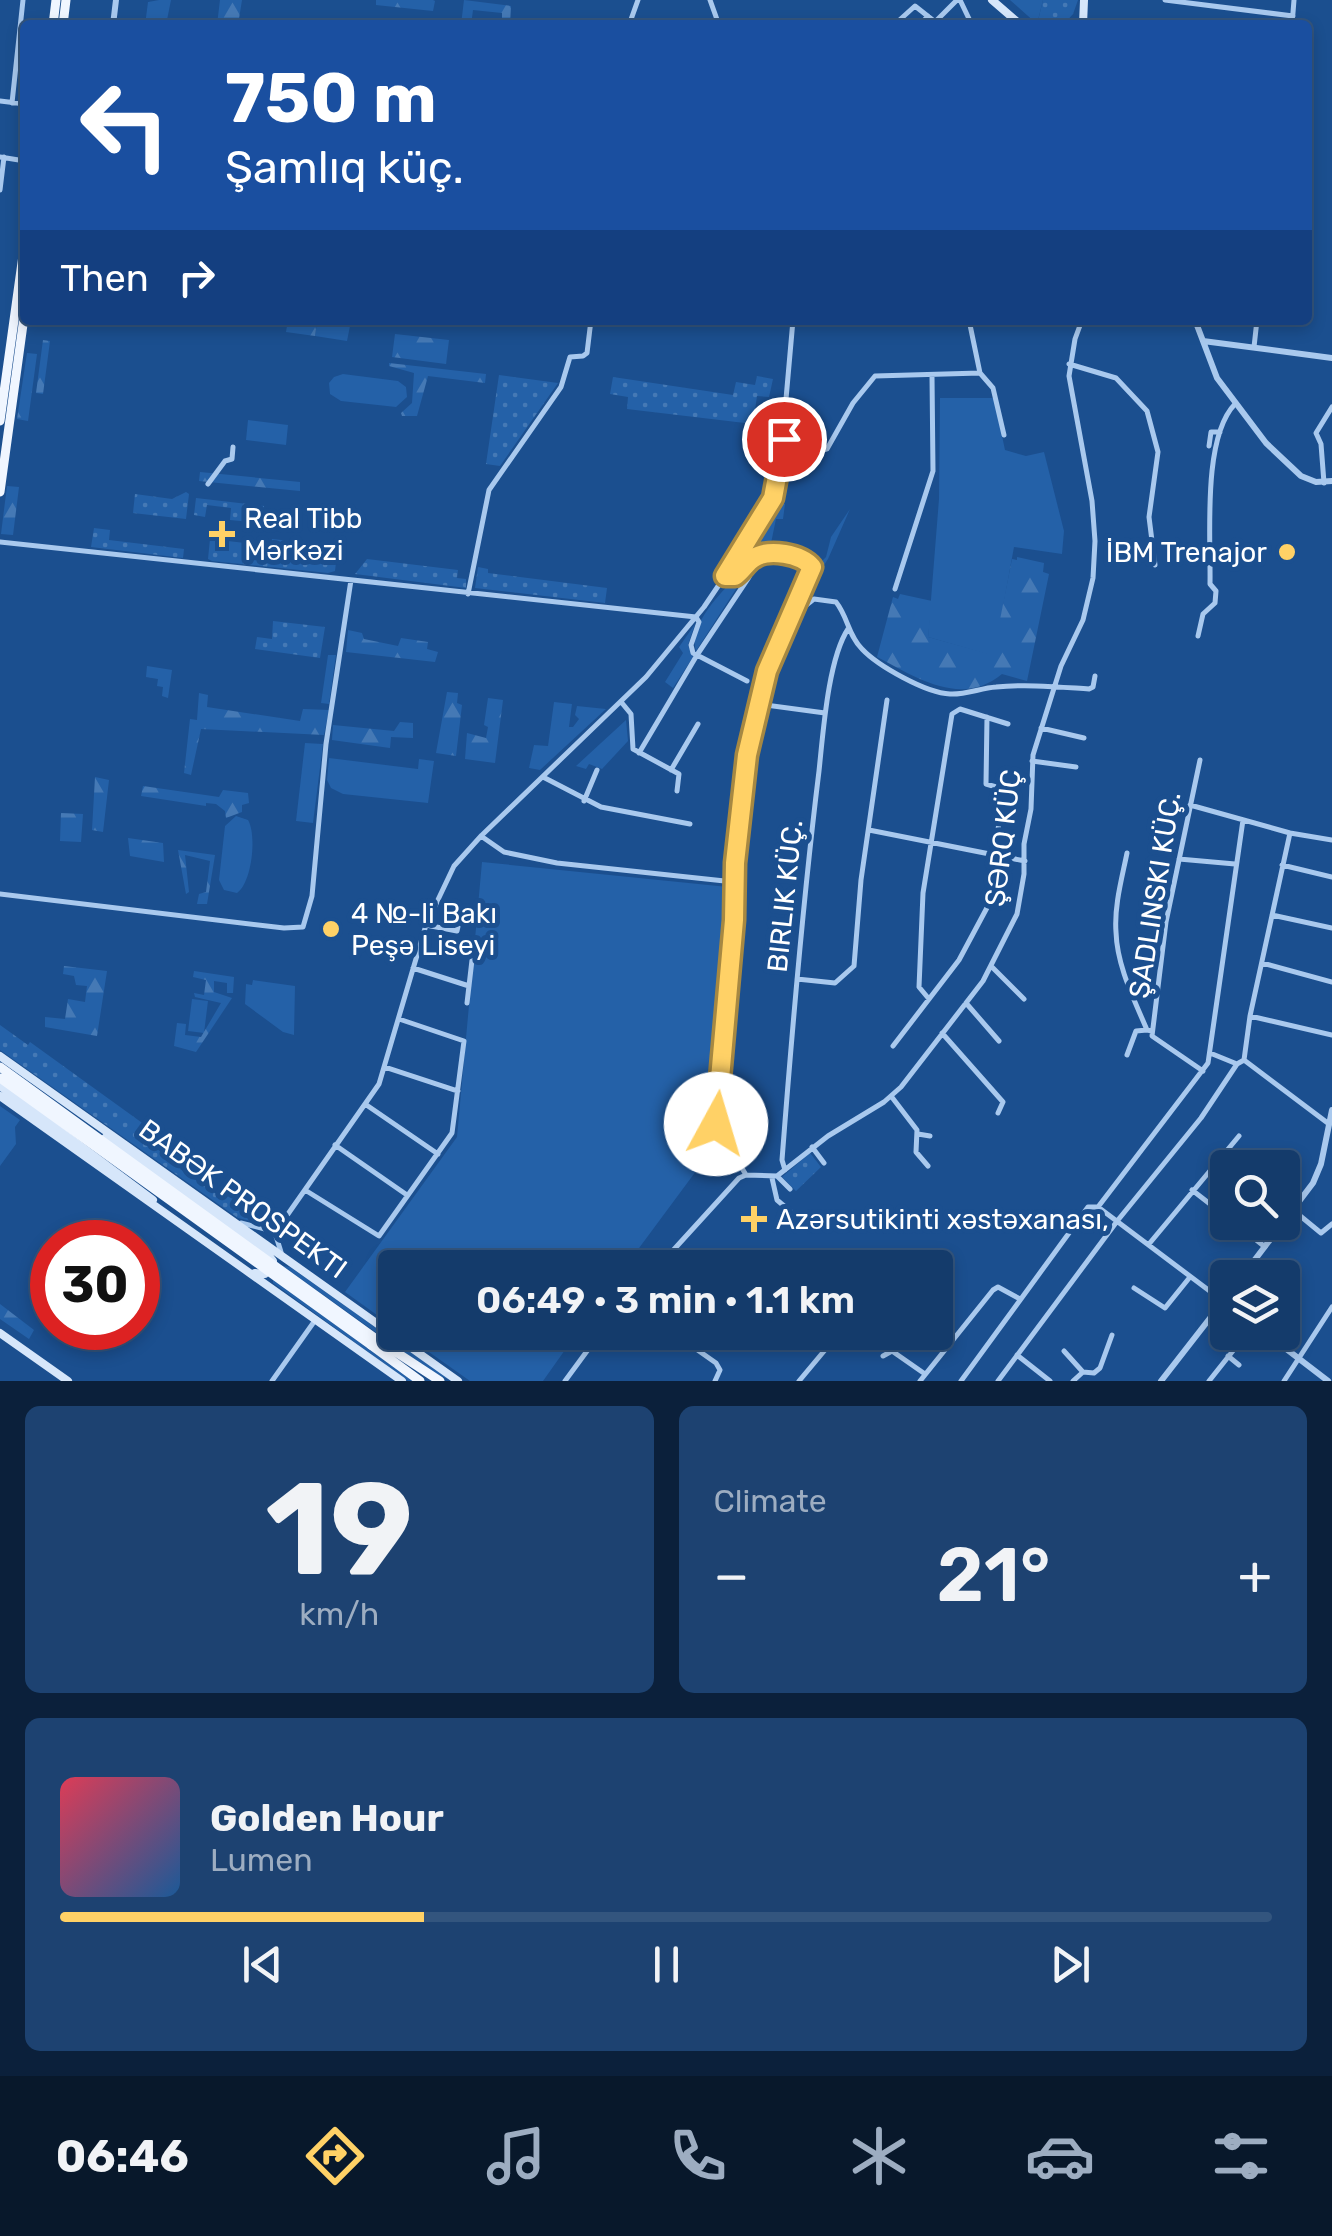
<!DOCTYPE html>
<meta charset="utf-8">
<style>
body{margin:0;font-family:Rubik,sans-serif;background:#1d4271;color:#f1f3f6;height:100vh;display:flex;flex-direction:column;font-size:38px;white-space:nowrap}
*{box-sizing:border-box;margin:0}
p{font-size:32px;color:#9dadc1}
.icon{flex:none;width:55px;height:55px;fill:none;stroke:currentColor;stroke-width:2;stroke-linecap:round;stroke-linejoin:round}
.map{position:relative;height:1381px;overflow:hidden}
.panel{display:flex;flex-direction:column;gap:25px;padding:25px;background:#0b203b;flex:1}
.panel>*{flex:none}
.guide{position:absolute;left:20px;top:20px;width:1292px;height:305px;border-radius:10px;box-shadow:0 5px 15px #0003,0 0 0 2px #33557e;background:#1a4fa0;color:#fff;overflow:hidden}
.buttons{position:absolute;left:1210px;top:1150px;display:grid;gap:20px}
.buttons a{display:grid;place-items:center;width:90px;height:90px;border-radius:10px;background:#143b6b;box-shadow:0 5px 15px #0003,0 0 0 2px #33557e;font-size:50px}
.speed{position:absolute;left:30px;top:1220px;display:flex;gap:20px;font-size:50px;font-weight:700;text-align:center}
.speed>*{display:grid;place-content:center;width:130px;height:130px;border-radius:50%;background:#143b6b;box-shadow:0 5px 15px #0003,0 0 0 2px #33557e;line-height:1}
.speed .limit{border:15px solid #d22;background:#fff;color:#111}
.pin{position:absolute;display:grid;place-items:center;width:85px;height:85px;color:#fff;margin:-42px;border:5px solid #fff;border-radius:50%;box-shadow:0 2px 10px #0007}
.me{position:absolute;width:110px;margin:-55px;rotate:6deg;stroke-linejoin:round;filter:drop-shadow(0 0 8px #0008)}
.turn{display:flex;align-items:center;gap:35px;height:210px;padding:0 40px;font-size:45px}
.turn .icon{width:130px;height:130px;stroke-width:2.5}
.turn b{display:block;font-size:70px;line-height:85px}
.then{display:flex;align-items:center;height:95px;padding:0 40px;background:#0003;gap:20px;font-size:38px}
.big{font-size:75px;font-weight:600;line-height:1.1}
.panel .card{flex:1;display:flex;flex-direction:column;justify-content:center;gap:15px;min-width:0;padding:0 35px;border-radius:15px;background:#1d4271}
.panel .dial{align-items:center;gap:0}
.dial b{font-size:130px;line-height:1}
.song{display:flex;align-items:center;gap:30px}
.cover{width:120px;height:120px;border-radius:15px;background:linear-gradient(135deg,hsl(350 70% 55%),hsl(210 70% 35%))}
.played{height:10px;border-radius:5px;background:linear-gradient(90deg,#ffd166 30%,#33557e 30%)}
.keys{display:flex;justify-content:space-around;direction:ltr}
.heat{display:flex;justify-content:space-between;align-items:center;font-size:55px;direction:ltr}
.panel .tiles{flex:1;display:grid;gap:25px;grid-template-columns:1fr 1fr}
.card:last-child{grid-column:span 2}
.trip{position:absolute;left:378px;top:1250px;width:575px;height:100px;border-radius:10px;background:#143b6b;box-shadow:0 5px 15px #0003,0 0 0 2px #33557e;font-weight:600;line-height:100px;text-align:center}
.tabs{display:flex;height:160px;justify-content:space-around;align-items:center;background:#08182b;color:#9dadc1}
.tabs .icon{width:70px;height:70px}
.tabs .active{color:#ffd166}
.tabs b{font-size:45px;color:#f1f3f6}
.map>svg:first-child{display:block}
.green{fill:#2461a8}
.forest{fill:url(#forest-firs)}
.park{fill:url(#park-dots)}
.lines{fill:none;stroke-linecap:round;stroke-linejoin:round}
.minor{stroke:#a9c9ee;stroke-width:5}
.tertiary{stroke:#a9c9ee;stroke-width:6}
.secondary{stroke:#d6e6fa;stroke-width:8}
.primary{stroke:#f0f6ff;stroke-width:9}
.primary-bridge{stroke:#f0f6ff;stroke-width:9}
.route-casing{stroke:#a68842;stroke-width:25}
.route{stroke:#ffd166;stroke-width:18}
.poi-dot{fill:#ffd166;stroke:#1b4f8f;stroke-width:4}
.labels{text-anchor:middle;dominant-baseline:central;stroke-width:10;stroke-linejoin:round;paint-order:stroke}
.poi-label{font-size:28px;fill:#fff;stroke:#1b4f8f;text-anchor:start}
.street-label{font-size:28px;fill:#fff;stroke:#1b4f8f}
</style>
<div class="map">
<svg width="1332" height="1381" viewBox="0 0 1332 1381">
<defs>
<pattern id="forest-firs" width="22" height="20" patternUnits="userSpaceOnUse" patternTransform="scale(2.5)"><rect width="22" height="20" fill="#2461a8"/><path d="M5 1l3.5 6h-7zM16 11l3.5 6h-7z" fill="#4579b5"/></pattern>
<pattern id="park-dots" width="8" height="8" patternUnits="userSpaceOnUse" patternTransform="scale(2.5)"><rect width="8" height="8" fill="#2461a8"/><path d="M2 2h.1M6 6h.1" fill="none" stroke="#4579b5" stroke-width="1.8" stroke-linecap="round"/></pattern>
</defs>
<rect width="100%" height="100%" fill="#1b4f8f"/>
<!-- green -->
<path class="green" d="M159,0H171L166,25H145L148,2Z
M317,322L350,326L347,341L315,336Z
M343,374L398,381L406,387L407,397L396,407L341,401L330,394L329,383L334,377Z
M940,398H994L1005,450L1026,456L1044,452L1064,531L1062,554L1014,547L994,656L928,637L939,499Z
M248,420L288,425L286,445L246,440Z
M778,502L785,504L783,519H776L770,548L754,554L732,573Z
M850,509L828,559L799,604L816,567L826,557L831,537Z
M754,561L696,651C686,621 734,579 754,561Z
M695,624L688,645L693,657L673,688L665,682L683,653L679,647Z
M328,655H336L329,704L321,703Z
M554,702L572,704L569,727H573L579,719L575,715L577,706L606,709L540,770L529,768L534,745L548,746Z
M626,720L628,741L602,769L589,764L586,769L576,766Z
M305,743L323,744L313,823L296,821Z
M329,758L418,769L419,759L434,761L428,803L343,794L331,788L327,780Z
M236,816L248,820C257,835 252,883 237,893L224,890L219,880L225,826Z
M482,862L728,887L705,1159L625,1267L395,1268V1328L345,1292L457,1137Z
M253,980L295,986L294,1035L283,1032L245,1004L246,984L252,985Z
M192,999L208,1001L204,1033L188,1031Z
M0,1106L20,1120L15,1127L16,1144L0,1166Z
M283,1266L290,1267L452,1381L430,1371Z
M273,1280L413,1381H408L273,1283Z
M402,1333H577L543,1381H470Z"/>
<!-- forest -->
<path class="forest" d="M220,0H242L238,25H217Z
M376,0H433L435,1L433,11L376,5Z
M464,0L511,6L510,25L502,23V13L473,10L471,25H461Z
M1010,0H1043L1037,24Z
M288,320L317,322L315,336L286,332Z
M395,334L449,340L446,364L392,357Z
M43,340L50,341L43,394L36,393Z
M27,353L37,354L28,421L17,419Z
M389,363L486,374L485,383L428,376L417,416H402L401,413L412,403L414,373L389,366Z
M200,472L300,482V491L199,481Z
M7,486L19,487L13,535L1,534Z
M1017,557L1044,563L1043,572L1049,574L1027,681L1002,674C961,708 916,677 877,657L893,597L898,599L900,594L932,601L928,637L993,655L1012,559L1017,560Z
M348,630L362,633L364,639L398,646L401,638L428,642L427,649L438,652L435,662L346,652Z
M147,666L172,670L168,698L162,696L163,687L157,686L158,679L146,677Z
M447,692L458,693L457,703L462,705L456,756L436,753Z
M199,693L208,695L207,707L300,721L303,709L329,710L324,735L201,729L191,775L184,773L190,719L197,720Z
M488,698L503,700L495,763L465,759L467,733L486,738L488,727L484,725Z
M400,722L413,723V738L391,737L390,748L332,740L333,725L394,731Z
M95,777L109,780L103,832L92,830Z
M143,786L219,797L223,790L248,793L249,803L242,805V812L226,818L225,811L216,804L206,803V806L141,796Z
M61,813L83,814L81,842L60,841Z
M128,838L163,843L164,862L130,856Z
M178,850L215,855L207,904H197L199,894L206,892L210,861L185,855L189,892L186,894Z
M64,966L107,971L97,1036L45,1027V1017L65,1019L68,999L85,1002L87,986L76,985L74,976L63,974Z
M194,971L234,977L233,993H227V983L214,981V992L232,998L196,1052L174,1046L177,1023L186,1024L185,1035L201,1037L221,1003L195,997L194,993L204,995L206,980L193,977Z
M0,1304L34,1330L29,1339L0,1319Z"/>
<!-- park -->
<path class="park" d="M1043,0H1078L1073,14L1063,25H1037Z
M499,375L558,383L500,466L486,464Z
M757,376L773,379L769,397L757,396L755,410L768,412L771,426L627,409L628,397L610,394L613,377L733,395L736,382L755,385Z
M186,492L189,494L186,519L133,513L135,494L172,499Z
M196,498L264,506L261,523L230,520L231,508L207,505L205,517L194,515Z
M94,528L110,530L109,540L184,549L183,558L91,547Z
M210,539L271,546L272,539L344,547L341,561L336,562L335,571L328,573L212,561L208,559Z
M367,559L458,570L457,578L466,579V588L355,574Z
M478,567L488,569V573L607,588L605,603L475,588Z
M273,621L325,627L320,658L255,649L257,637L272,639Z
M0,1025L28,1045L30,1042L188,1156L180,1169L218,1195L224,1188L270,1220L264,1224L238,1218L0,1050Z
M810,1153L821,1167L796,1191L782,1177Z"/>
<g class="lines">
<!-- minor -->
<path class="minor" d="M710,0L719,25
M960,0L972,25
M1165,0L1293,16
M935,22L957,0
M629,25L638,0
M894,25L915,6L939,25
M920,25L928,16
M1292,25L1294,0
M0,101L25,104
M12,103L23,0
M0,157L25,161
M0,190L4,157
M969,320L980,373L993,388L1004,435
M1254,347L1257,320
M1069,364L1116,378L1147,411L1158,452L1149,517L1155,565
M1209,446L1211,432H1220
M783,449L818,452L827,449L853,403L875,376L980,373
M1324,483L1321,444L1316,433L1332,407
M208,484L225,461L232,459L233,447
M0,542L696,617
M725,576H735C765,550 766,549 805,559L812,570L795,602V610H800L814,599L836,602C848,617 848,635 862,649C878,666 926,693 950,694C965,695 981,688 996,687C1027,684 1058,687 1089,689L1093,687L1095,676
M895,589L933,471L932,376
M468,594L489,490L561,387L570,357L583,356L587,353L591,320
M696,617L699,622L691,645L693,653L747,681
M1198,636L1203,614L1215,603L1216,591L1210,584C1211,539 1202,438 1235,404
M622,703L631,714L633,749L679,774L677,791
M758,704L825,713
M1041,728L1084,738
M639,753L697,655L749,577L759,555
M1200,760L1166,922L1152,1036L1203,1071
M1032,761L1076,767
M671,770L698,724
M543,777L601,807L690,824
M584,801L597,770
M1190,805L1290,833L1332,840
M869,830L1025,861
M481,836L504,852L557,863L734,882
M1127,853C1122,878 1114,906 1116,932C1117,966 1134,999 1147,1030L1152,1031
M1179,859L1235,864
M1282,865L1332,877
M0,894L284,928L303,927L312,896L326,744L351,580
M1272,915L1332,928
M426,925L457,931L461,913
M1262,963L1332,982
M992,967L1024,999
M413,968L469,986
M797,979L835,983L854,966L861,880L887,700
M929,999L919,987L923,893L952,714L960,709L1008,724
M467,1003L472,960
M966,1003L999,1041
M1250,1016L1332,1035
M942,1033L1003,1102L998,1113
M893,1046L959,960L989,904L1003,789L986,784L987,717
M1210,1053L1237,1064
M1127,1055L1136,1031L1147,1030
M1244,1060L1329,1124
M385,1067L458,1091
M891,1096L917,1130L916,1152L928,1166
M365,1104L438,1154
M918,1134L930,1136
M335,1145L407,1195
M812,1147L824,1163
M785,1170L782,1160C792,1030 803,900 819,771C823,734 828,659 848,629
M746,1175L716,1124L735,920V863L744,777L758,704L773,654L795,610
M777,1176L790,1189
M772,1178L777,1200L790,1211
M305,1190L379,1236L452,1133L464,1041L399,1019
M1192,1190L1228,1218
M1098,1207L1223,1301
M1293,1210L1321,1233L1332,1224
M1234,1222L1265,1247
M241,1223L265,1229L278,1225
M1149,1244L1239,1136
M281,1252L276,1236L281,1224L379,1084L426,925L454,866L481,836L646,677L704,607L760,524L779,478L793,320
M657,1268L739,1178L746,1175L777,1176L828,1136L884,1102L901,1087L983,981L1017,914L1024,874V844L1031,809L1033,755L1061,666L1083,620L1093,578L1095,541L1092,501L1069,376L1075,339L1082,320
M893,1268L900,1262L930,1261L933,1268
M1134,1288L1165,1308L1190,1277
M672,1332L716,1363L720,1370L715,1381
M1064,1351L1082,1371
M1017,1355L1050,1381
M883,1356L892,1351L925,1374
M1228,1356L1239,1365
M272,1381L316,1319
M565,1381L601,1332
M799,1381L840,1332
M920,1381L993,1290L998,1287L1020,1299
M961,1381L1088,1207H1098L1208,1063L1243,820
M998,1381L1118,1220L1201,1118L1237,1064L1244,1060L1250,1016L1290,833
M1073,1381L1083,1372L1094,1373L1100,1368L1112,1335
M1209,1381L1236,1347L1254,1332
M1284,1381L1332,1307"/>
<!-- tertiary -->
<path class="tertiary" d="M113,25L116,0
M1195,320L1217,378L1266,443L1301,476L1316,482L1332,481
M1203,341L1332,358
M1241,1278L1313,1183L1321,1164L1332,1110
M1264,1332L1328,1381
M1161,1381L1228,1295"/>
<!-- secondary -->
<path class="secondary" d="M992,0L1021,25
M1083,25L1084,0
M0,1056L458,1381
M0,1086L153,1200
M0,1096L402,1381
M105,1138L266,1252L273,1261L265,1274L255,1273
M0,1333L68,1381"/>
<!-- primary -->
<path class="primary" d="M53,25L56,0
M63,25L66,0
M0,421L25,241
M0,492L25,310
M376,1339L440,1381
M371,1345L420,1381"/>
<!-- primary-bridge -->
<path class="primary-bridge" d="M0,1067L376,1339
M0,1078L371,1345"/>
</g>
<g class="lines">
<defs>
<path id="route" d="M716,1124L734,920L735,863L747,755L767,671L812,567C801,554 769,548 754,558C747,562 742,571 735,576H725L773,498L784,439"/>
</defs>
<!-- route casing -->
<use href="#route" class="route-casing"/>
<!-- route -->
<use href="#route" class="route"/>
</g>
<!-- markers -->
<g class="poi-dot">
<path d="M217 519h10v10h10v10h-10v10h-10v-10h-10v-10h10z"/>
<circle cx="1287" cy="552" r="10"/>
<circle cx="331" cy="929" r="10"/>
<path d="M749 1204h10v10h10v10h-10v10h-10v-10h-10v-10h10z"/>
</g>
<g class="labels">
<!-- poi labels -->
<g class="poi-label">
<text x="244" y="518">Real Tibb<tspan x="244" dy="32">Mərkəzi</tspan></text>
<text x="1267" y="552" text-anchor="end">İBM Trenajor</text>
<text x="351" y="913">4 №-li Bakı<tspan x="351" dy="32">Peşə Liseyi</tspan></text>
<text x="776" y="1219">Azərsutikinti xəstəxanası,</text>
</g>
<!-- street labels -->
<g class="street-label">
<text transform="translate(1003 838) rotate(-83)">ŞƏRQ KÜÇ</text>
<text transform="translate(1155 895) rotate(-81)">ŞADLINSKI KÜÇ.</text>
<text transform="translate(785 896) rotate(-84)">BIRLIK KÜÇ.</text>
<text transform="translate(243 1199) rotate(36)">BABƏK PROSPEKTI</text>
</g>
</g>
</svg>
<div class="buttons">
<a><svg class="icon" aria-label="search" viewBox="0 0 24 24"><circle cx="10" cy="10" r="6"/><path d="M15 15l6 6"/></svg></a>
<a><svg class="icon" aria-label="layers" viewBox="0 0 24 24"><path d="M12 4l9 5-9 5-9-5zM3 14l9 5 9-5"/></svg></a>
</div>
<div class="speed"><div class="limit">30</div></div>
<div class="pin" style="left:784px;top:439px;background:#d93025"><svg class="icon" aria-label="arrive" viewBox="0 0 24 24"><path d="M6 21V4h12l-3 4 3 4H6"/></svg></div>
<svg class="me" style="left:716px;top:1124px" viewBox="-20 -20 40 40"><circle r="19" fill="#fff"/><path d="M0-13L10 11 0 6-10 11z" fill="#ffd166"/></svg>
<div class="trip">06:49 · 3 min · 1.1 km</div>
<div class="guide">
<div class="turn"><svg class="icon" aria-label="left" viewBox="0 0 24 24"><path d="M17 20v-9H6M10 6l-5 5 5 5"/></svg><div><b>750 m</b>Şamlıq küç.</div></div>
<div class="then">Then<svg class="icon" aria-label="right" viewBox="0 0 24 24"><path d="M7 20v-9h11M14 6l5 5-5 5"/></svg></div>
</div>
</div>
<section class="panel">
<div class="tiles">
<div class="card dial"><b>19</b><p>km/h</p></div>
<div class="card"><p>Climate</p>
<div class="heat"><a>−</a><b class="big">21°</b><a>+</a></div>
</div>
<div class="card">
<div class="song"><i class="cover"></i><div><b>Golden Hour</b><p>Lumen</p></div></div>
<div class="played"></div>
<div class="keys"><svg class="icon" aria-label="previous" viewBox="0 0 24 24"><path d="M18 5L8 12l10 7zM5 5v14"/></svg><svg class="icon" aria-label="pause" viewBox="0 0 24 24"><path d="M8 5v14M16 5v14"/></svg><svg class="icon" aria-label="next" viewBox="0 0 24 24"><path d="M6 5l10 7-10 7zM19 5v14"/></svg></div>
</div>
</div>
</section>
<nav class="tabs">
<b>06:46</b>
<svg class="icon active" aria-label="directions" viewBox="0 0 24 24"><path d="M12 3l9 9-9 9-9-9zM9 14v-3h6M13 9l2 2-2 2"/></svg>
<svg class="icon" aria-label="music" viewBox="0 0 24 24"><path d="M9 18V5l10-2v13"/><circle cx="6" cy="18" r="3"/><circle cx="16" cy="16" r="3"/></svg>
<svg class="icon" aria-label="phone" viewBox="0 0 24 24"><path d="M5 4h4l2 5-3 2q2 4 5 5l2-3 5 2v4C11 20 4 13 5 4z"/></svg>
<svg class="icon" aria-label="climate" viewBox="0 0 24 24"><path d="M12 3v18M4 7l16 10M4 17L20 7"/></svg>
<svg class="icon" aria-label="car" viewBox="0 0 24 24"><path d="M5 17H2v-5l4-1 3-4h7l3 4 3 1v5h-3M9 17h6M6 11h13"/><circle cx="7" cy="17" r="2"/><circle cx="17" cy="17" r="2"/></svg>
<svg class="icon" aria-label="filters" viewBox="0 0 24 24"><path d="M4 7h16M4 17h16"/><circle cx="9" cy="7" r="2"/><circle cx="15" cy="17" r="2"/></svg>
</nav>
